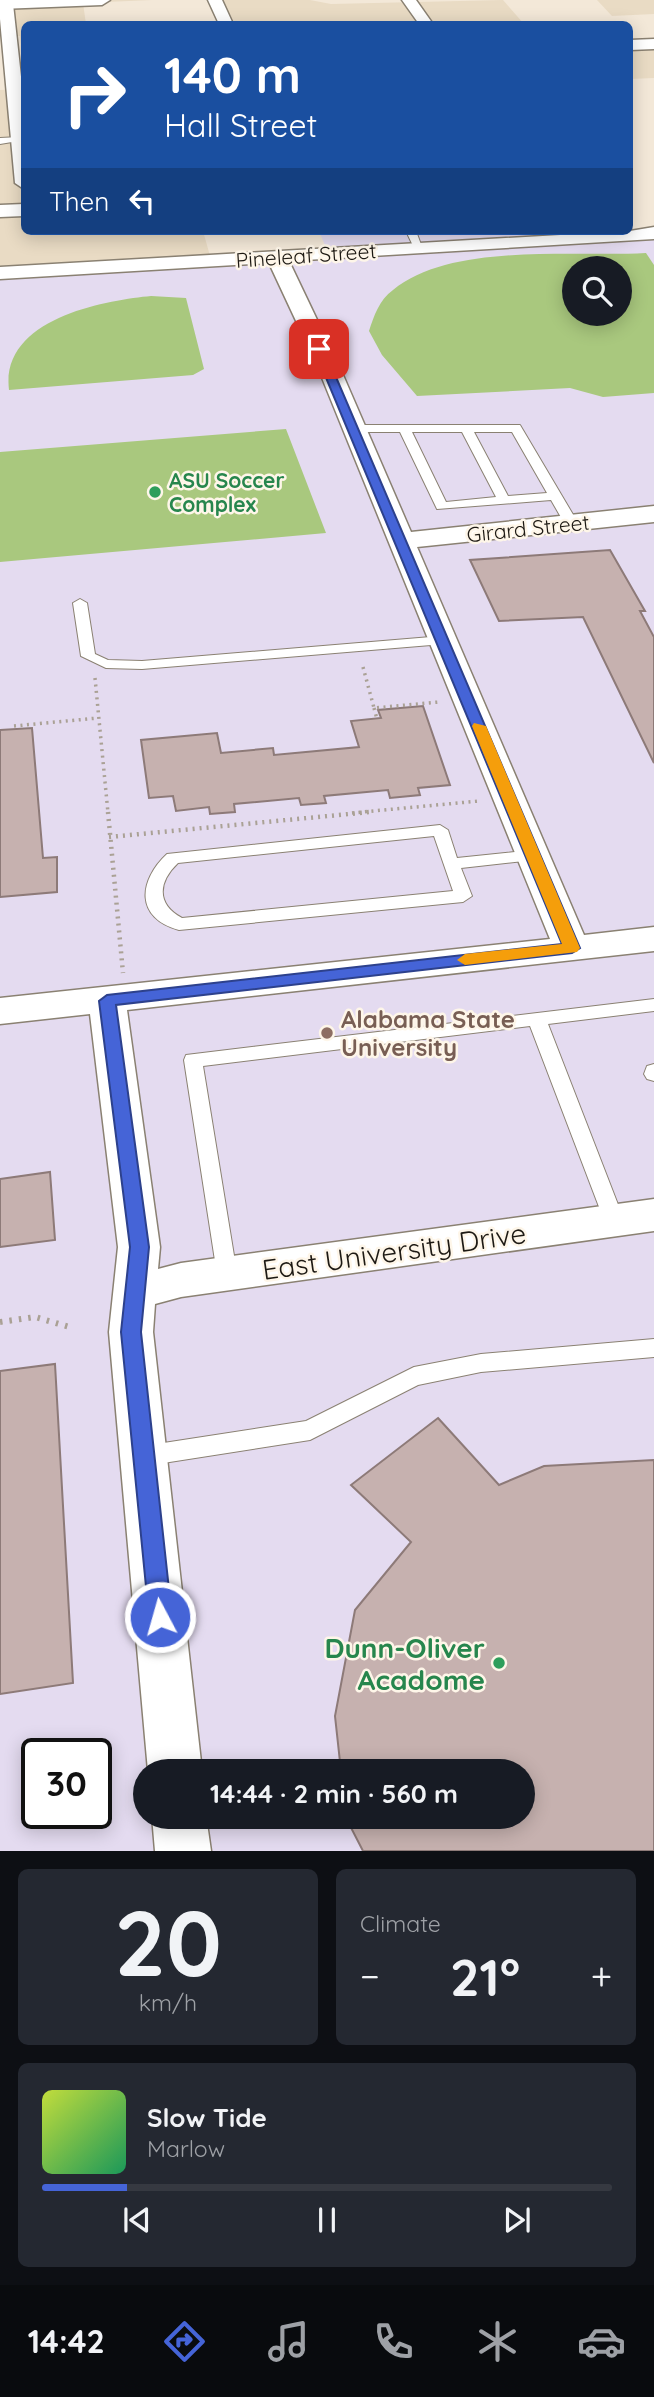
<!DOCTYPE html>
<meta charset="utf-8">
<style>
body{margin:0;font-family:Quicksand,sans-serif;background:#242831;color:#f1f3f6;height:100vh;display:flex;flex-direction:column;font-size:26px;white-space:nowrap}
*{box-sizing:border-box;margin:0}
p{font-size:23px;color:#9ea1a6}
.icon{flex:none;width:38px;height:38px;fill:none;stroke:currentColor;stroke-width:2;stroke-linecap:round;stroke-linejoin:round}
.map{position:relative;height:1851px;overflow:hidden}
.panel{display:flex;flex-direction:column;gap:18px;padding:18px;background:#0d0f14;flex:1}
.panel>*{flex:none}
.top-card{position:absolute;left:21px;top:21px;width:612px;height:214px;border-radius:10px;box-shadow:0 4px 18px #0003;background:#1a4fa0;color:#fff;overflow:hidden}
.buttons{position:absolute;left:562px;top:256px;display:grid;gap:14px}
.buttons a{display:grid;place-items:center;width:70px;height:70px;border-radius:50%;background:#171b24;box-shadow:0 4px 18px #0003;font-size:35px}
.speed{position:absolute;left:21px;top:1738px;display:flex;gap:14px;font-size:35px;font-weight:700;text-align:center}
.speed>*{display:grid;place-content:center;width:91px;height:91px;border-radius:50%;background:#171b24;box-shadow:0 4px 18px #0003;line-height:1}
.speed .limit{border:4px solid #111;border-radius:10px;background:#fff;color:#111}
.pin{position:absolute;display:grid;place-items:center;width:60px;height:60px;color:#fff;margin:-30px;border-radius:14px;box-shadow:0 4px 10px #0006}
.me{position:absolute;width:77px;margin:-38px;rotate:354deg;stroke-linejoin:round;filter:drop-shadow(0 0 5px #0008)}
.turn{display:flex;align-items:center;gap:24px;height:147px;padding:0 28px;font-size:32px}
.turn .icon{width:91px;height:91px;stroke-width:2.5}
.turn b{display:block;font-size:49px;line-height:60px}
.then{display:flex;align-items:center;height:66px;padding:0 28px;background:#0003;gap:14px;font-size:26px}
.big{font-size:52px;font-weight:800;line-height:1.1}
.panel .card{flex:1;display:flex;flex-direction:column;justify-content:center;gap:10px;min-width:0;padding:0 24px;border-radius:10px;background:#242831}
.panel .dial{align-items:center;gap:0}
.dial b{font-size:91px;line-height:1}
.song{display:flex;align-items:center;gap:21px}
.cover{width:84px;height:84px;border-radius:10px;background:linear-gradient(135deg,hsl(70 70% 55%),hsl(150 70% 35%))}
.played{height:7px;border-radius:4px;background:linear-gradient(90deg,#4564d7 15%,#363941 15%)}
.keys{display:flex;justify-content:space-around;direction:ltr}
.heat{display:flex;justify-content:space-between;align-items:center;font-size:38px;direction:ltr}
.panel .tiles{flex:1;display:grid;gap:18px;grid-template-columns:1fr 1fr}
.card:last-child{grid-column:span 2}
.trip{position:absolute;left:133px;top:1759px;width:402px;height:70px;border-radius:35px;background:#171b24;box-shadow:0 4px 18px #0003;font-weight:800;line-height:70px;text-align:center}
.menu{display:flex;height:112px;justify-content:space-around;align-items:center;background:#090b0e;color:#9ea1a6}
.menu .icon{width:49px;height:49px}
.menu .selected{color:#4564d7}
.menu b{font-size:32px;color:#f1f3f6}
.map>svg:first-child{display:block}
.built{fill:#e9dbc4}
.education{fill:#e4dbf0;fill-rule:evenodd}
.green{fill:#a9c87e;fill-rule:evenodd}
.building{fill:#c6b1af;stroke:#8d7a78;stroke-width:2}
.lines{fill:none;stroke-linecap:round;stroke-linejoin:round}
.service-casing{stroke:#8a8172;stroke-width:2}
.minor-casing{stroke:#8a8172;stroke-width:3}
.tertiary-casing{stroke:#8a8172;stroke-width:3}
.path-far2{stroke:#aaa195;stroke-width:3.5;stroke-dasharray:2 4.5;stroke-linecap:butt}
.path-far1{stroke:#aaa195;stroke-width:4.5;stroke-dasharray:2 5;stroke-linecap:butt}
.path{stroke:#aaa195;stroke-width:6;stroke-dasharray:2.5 7;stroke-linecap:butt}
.service{fill:#fff;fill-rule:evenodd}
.minor{fill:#fff;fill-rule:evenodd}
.tertiary{fill:#fff;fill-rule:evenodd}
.route{fill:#4564d7;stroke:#2d418c;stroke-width:2}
.slow{fill:#f59e0b}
.leisure-dot{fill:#2e9e5b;stroke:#fef6e9;stroke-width:2.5}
.education-dot{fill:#8d6e63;stroke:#fef6e9;stroke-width:2.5}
.labels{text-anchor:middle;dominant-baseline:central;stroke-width:5;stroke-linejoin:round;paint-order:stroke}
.far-street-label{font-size:21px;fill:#1d1913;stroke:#fef6e9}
.far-leisure-label{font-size:21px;font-weight:bold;fill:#27864d;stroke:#fef6e9;text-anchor:start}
.education-label{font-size:24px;font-weight:bold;fill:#785e54;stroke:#fef6e9;text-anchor:start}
.near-street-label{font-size:28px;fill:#1d1913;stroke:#fef6e9}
.near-leisure-label{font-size:28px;font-weight:bold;fill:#27864d;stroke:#fef6e9;text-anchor:end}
</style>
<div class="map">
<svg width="654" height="1851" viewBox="0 0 654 1851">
<rect width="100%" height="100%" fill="#f3e8d8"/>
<!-- built -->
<path class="built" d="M0,0H152L83,3L86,24H24L22,52L20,36L0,37Z
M223,0H310L331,4L503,0L524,24H233Z
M597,0H654V14L612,16Z
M654,42V78L630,79V43Z
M24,89V231H203L212,263L0,277V90Z"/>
<!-- education -->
<path class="education" d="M319,231H600L606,239L654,236V1851H0V277L329,255ZM574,268H620V313H574ZM37,1754H96V1813H37ZM145,1771H523V1816H145Z"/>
<!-- green -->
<path class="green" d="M646,253L654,265V393L603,397L570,388L417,396L382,355L369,331C374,316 379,300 393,290C451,242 574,257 646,253ZM574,268H620V313H574Z
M151,296L186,298L204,369L193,375L9,390C0,317 109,300 151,296Z
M286,429L326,533L0,562V452Z"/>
<!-- building -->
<path class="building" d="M610,550L645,611H640L654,637V763L583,617L499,621L470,560Z
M423,706L450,785L418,788L420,795L390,798L388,790L324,796L326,803L301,805L299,798L234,804L235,812L210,814L209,807L176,811L173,796L149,798L141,740L217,733L221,753L273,748L274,755L359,747L351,721L381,718L378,710Z
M32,728L43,858L57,857V892L0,897V730Z
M50,1172L55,1240L0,1247V1179Z
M55,1364L73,1683L0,1694V1371Z
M438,1418L499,1485L544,1466L654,1460V1851H363L345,1816H523V1771H341L335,1716L355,1610L411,1542L351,1485Z"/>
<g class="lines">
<defs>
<path id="service" d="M0,138L20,137L24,140L0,144Z
M406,231H416L423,250H415Z
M350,425H520L578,523L571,527L566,526L551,500L437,509L400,432H354L350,431ZM412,432H462L496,497L446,502ZM474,432H512L547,493L508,496Z
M80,599L87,603L95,654L108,660L142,661L443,636L450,640L443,644L142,669L106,668L81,656L73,603Z
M440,825L448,830L457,858L533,850L541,855L533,860L461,868L472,896L463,902L179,930C135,918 138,881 167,854ZM434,836L453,891L182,918C156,904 158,882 178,863Z
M654,999V1011L548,1024L624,1220L621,1226L614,1228L607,1226L604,1220L530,1026L203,1066L237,1274L234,1280L226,1283L218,1280L184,1060L186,1055Z
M654,1064V1081L647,1079L644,1074L647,1066Z
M654,1339V1357L481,1372L418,1385L310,1440L144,1466L136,1463L132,1456L136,1449L144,1446L306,1421L414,1367L481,1354Z"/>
<path id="minor" d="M4,0L13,4L24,104V189L15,183L0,19V2Z
M208,0H222L233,24H219Z
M402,0H416L433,24H419Z
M654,39V49L630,50V40Z
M24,204V216L0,217V205Z
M654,227V239L289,261L340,368L411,532L654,506V522L417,547L584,935L654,927V951L127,1010L160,1247L158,1269L181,1263L654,1199V1231L181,1297L155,1304L153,1332L202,1771H148L109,1332L118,1247L90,1014L0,1024V998L550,939L318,368L269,263L0,279V267L630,231Z
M152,1816H206L211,1851H155Z"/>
<path id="tertiary" d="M0,0H110L102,5L0,9Z"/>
</defs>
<!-- service casing -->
<use href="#service" class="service-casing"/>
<!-- minor casing -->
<use href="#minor" class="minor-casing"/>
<!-- tertiary casing -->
<use href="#tertiary" class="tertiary-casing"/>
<!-- path-far2 -->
<path class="path-far2" d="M363,667L374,708L439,702
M95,678L108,813
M374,708L377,719
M14,726L98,718
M352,813L479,801"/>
<!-- path-far1 -->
<path class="path-far1" d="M108,812L123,973
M109,837L370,812"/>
<!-- path -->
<path class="path" d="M0,1322L35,1317L73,1328"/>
<!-- service -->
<use href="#service" class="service"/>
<!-- minor -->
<use href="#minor" class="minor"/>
<!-- tertiary -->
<use href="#tertiary" class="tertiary"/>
</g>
<!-- route -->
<path class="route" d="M319,346L324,349L580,948L572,953L116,1005L149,1247L141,1332L172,1617L169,1625L160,1628L152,1625L149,1617L121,1332L130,1247L99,1001L107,995L562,944L314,349Z"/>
<!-- slow -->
<path class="slow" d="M474,723L486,726L580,948L577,952L465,965L457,960L465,954L562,944L472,726Z"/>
<!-- markers -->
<g class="leisure-dot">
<circle cx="155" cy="492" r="7"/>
<circle cx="499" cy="1663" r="7"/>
</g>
<circle class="education-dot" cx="327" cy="1033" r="7"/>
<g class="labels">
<!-- far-street labels -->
<g class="far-street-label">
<text transform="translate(306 255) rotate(-4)">Pineleaf Street</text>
<text transform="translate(528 528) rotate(-6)">Girard Street</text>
</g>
<!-- far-leisure labels -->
<g class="far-leisure-label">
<text x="169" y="480">ASU Soccer<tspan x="169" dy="24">Complex</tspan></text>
</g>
<!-- education labels -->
<g class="education-label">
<text x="341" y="1019">Alabama State<tspan x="341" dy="28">University</tspan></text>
</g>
<!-- near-street labels -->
<g class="near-street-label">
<text transform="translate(394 1251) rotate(-8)">East University Drive</text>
</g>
<!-- near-leisure labels -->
<g class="near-leisure-label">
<text x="485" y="1647">Dunn-Oliver<tspan x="485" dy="32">Acadome</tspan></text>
</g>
</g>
</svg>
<div class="buttons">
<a><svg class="icon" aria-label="search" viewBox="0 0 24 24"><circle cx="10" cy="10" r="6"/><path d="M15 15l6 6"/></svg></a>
</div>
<div class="speed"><div class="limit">30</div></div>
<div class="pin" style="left:319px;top:349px;background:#d93025"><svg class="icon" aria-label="arrive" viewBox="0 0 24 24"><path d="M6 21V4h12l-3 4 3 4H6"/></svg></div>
<svg class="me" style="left:160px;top:1617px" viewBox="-20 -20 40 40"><circle r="17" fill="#4564d7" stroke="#fff" stroke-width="3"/><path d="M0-11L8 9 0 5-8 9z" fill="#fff"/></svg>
<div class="trip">14:44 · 2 min · 560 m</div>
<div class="top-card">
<div class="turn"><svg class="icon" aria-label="right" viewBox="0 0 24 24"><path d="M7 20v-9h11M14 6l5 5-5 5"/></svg><div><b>140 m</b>Hall Street</div></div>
<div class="then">Then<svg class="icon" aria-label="left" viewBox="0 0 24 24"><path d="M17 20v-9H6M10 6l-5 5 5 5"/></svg></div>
</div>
</div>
<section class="panel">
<div class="tiles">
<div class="card dial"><b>20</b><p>km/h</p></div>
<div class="card"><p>Climate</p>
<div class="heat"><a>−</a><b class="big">21°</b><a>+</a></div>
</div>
<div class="card">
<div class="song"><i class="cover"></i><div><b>Slow Tide</b><p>Marlow</p></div></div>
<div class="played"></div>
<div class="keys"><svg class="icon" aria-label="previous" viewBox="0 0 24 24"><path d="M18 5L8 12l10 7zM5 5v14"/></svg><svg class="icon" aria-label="pause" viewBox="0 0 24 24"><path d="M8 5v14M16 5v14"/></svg><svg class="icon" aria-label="next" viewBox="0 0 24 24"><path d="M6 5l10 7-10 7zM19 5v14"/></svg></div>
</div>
</div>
</section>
<nav class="menu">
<b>14:42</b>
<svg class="icon selected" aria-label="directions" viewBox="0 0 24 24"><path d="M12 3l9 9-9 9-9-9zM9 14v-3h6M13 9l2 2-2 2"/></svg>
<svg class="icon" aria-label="music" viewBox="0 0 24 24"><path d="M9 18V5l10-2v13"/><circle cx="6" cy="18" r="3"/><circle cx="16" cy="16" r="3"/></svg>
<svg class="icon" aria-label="phone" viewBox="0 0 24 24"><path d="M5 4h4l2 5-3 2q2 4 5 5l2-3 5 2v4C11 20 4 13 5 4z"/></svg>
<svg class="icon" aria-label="climate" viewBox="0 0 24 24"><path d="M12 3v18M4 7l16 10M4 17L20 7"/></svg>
<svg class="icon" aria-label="car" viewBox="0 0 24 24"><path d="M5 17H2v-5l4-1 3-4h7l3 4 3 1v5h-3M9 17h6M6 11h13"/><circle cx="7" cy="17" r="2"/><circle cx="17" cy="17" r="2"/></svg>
</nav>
